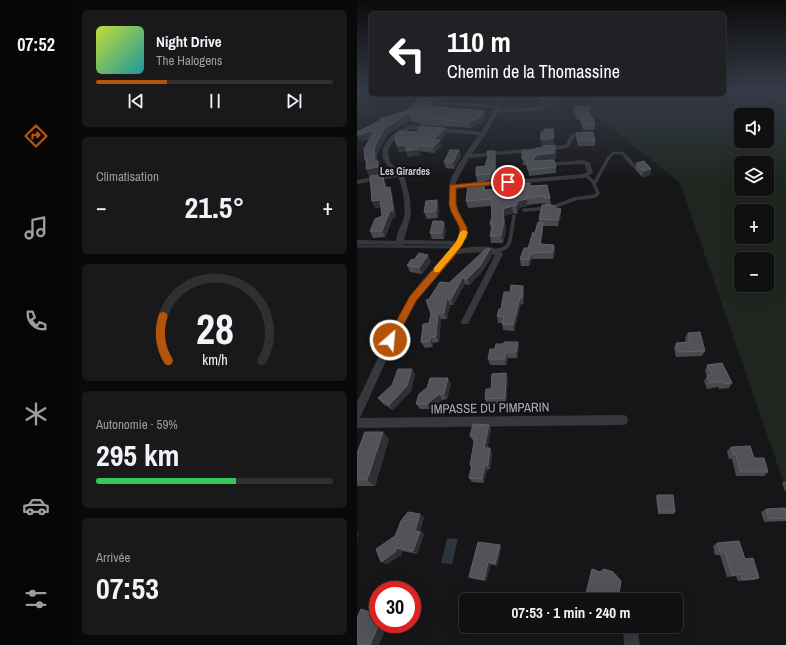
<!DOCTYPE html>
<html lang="fr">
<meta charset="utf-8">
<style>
body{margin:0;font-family:"Archivo Narrow",sans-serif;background:#19191b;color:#f1f3f6;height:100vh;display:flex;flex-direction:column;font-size:15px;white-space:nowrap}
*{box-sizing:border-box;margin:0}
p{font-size:13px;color:#9c9d9f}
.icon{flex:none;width:22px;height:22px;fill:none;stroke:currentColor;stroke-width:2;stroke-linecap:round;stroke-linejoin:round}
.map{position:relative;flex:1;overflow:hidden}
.drawer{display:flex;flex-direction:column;gap:10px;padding:10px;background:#09090a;width:285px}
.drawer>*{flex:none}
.top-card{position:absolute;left:12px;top:12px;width:357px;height:84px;border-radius:6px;box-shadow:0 4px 16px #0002,0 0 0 1px #303032;background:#202124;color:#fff;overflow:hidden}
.tools{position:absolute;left:377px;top:108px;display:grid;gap:8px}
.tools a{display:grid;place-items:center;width:40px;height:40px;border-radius:6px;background:#101012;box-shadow:0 4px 16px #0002,0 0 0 1px #303032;font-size:20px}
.speed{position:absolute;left:12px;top:581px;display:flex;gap:8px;font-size:20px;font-weight:700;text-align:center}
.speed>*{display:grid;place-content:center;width:52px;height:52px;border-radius:50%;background:#101012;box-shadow:0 4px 16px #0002,0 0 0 1px #303032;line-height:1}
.speed .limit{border:6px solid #d22;background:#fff;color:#111}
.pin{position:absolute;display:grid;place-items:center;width:34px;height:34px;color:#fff;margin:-17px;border:2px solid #fff;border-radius:50%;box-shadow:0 1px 4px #0007}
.me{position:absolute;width:44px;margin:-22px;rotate:27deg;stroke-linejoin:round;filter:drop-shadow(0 0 3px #0008)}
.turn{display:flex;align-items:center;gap:14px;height:84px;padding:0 12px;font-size:18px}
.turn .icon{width:52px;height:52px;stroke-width:2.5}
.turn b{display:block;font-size:28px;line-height:34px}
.big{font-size:30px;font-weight:700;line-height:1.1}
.drawer .card{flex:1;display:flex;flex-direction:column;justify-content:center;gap:6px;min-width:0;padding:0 14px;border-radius:6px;background:#19191b}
.drawer .dial{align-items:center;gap:0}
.dial svg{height:104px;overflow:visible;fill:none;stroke:#303032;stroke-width:7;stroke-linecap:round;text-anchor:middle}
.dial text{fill:#f1f3f6;stroke:none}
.song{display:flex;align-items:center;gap:12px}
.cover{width:48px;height:48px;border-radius:6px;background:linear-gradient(135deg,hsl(70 70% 55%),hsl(180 70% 35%))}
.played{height:4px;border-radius:2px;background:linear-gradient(90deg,#b45309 30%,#303032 30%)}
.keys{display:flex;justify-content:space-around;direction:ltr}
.heat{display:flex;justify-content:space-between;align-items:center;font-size:22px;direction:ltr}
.charge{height:6px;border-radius:3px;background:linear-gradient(90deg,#34c759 59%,#303032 0)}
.trip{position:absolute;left:102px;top:593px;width:224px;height:40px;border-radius:6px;background:#101012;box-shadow:0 4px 16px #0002,0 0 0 1px #303032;font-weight:700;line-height:40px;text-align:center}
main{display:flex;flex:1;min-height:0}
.dock{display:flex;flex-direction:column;width:72px;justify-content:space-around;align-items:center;background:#060607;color:#9c9d9f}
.dock .icon{width:28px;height:28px}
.dock .active{color:#b45309}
.dock b{font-size:18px;color:#f1f3f6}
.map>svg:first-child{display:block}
.green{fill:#1e261f;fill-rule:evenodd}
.water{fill:#2c353c}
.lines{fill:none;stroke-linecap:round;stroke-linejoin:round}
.stream-far1{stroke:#2c353c;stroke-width:1.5}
.stream{stroke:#2c353c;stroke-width:3}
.lane-far2{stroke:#37383d;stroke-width:2.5}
.lane-far1{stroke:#37383d;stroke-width:3.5}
.lane{stroke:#37383d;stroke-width:4}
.street{fill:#37383d;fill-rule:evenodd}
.wall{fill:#47494d}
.shaded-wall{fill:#2f3033}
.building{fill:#525359;stroke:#5f6168}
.route{fill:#b45309;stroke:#753606}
.slow{fill:#f59e0b}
.labels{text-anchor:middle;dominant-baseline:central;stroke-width:4;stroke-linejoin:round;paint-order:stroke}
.far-neighbourhood-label{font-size:10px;font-weight:bold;fill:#c9ccd4;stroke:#111113}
.near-street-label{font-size:13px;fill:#a8adb8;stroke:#111113}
</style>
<main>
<nav class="dock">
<b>07:52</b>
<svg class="icon active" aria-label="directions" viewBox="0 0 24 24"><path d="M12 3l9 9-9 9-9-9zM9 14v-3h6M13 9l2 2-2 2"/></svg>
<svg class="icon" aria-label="music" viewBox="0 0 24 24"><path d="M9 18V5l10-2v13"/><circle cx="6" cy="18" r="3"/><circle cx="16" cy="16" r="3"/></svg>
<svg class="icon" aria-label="phone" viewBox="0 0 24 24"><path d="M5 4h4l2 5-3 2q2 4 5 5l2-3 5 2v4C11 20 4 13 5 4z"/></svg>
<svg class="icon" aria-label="climate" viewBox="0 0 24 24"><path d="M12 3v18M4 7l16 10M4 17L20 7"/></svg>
<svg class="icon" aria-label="car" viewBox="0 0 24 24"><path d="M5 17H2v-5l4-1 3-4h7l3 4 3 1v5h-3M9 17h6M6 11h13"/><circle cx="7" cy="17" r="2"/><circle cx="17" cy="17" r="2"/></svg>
<svg class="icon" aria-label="filters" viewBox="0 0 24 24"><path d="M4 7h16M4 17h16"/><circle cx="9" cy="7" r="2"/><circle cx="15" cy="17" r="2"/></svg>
</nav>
<section class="drawer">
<div class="card">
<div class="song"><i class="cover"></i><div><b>Night Drive</b><p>The Halogens</p></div></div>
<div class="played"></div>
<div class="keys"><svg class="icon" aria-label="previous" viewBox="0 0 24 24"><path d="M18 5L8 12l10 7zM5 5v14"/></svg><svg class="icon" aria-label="pause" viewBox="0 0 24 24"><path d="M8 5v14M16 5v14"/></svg><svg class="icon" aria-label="next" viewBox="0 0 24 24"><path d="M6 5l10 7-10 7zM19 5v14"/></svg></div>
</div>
<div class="card"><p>Climatisation</p>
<div class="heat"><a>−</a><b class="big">21.5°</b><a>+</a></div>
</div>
<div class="card dial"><svg viewBox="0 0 100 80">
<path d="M14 69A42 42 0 1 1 86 69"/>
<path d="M14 69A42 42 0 0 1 10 35" stroke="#b45309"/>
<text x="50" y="56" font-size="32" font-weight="700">28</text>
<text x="50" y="72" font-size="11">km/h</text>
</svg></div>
<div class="card"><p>Autonomie · 59%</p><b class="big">295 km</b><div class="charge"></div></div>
<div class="card"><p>Arrivée</p><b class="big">07:53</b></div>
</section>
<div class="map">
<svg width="429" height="645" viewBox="0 0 429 645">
<rect width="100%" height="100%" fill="#161618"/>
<!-- green -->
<path class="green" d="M367,92H429V489L323,183L236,113L223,94H367ZM384,115H410V141H384ZM384,163H410V189H384ZM384,211H410V237H384ZM384,259H410V285H384Z"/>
<!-- water -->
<path class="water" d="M90,538L101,539L95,564L84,563Z"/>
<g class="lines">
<!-- stream-far1 -->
<path class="stream-far1" d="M139,94V104
M169,111L191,109L211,94"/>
<!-- stream -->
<path class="stream" d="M0,246L96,247"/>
<!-- lane-far2 -->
<path class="lane-far2" d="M72,105L89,103L143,107
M252,158L256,153H266L269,158"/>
<!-- lane-far1 -->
<path class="lane-far1" d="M269,157L277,166
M237,184L252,157
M167,210L194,208L217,199L238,196L241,193L236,182L229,175
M153,241L157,216"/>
<!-- lane -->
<path class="lane" d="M0,242L45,243
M138,251C146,249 151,249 153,240"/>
<!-- street -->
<path class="street" d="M147,94H151L143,109C168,108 184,111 204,94H209C190,114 166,112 141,112L129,134L115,154L206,145H208L214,134L230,131L233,133L218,136L212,147L206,149L112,158L99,182V185L226,174L230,172L228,165L226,164L185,166L184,165L187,163L227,160L233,163L236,173L227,178L99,189C99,196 98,205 101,211C108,232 115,228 102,249C115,247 136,243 146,254L111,324H105L104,322L138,255L127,252L98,254L68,288L55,308L43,330L3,418L266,415L270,416L271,420L270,424L266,425L0,428V402L36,326L62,284L97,245L40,244C37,236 45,225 47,217C49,205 46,188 41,177L0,184V180L38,173C33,169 28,164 26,158C21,143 42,129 54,125L124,132ZM54,129L122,135C114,146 96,170 93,182C91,189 92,202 93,209C96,220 108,229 100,241L47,240L54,215L53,199L48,178L33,162L31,152C34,141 43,133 54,129Z
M266,626H280L283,645H267Z"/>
</g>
<!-- wall -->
<path class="wall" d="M65,94H77L78,100L76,101L77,107L128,111L129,117L125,123L114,128L67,125L54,121L53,120L30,135L20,155V161L24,167V174L12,176L9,169V164L8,160L7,149L13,139L3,141L0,134V132L23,121L22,119L52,110V107H54Z
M217,106L233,116L238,125V130H226L223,120H220L217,111Z
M219,133L238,141V146H221L219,138Z
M89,134L83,141L84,146L77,153L62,151L63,155L51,157L49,151L42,152L40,146Z
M102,150L104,156L97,169L89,168L87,162Z
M165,151L198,153L199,159L184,161L199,167V173L172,176L170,165H166Z
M139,157V176H135V180L127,181L128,190L173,186L193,198L194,205H188V203L170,205V206L162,208L160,214L156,213L147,216L149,230L146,243H134L133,236L134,230L133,224L135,217L134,206L111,208L109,201L126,181L120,182L119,175Z
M279,163L294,169L293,175L285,177L278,169Z
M21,175L22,177L29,183L30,188L35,194L39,217L36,218L28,237L16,238L13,231L25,216L24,207L18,208L15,201Z
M82,206L81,218L70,219L67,212Z
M198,206V208L204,216L201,226H186V230L184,244L197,245L198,252L196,259H175L172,266H164L163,259L171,248L177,236L182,222V219Z
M85,221L89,229L87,239H75L73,233Z
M133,249L135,256L124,273L112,285L108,284L96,305H93L90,319H84L82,342L76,343V347L68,348L64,342L72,323L74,314L72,299Z
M71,255L74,262L65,274L53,272L50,265Z
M166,286L167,292L166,305L164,304L157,331L146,330L145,324V323H141L140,316L153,292Z
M331,333L348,351L345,356L319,357L317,348L319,343H329L328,338Z
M161,342L162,348L160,358H151L149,365H133L131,359L138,349L145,344Z
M350,365L375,383L372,388L362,389L361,387L350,389L347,381L350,376L348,371Z
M149,373L151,379L149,403L130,404L128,399L134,389Z
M58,374L54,391L36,410L26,404L21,398Z
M94,383L90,399L85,400L73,409H63L59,404L70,388Z
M132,425L134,429L130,448H133L135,453L133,469L130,470L127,483L115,482L112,478L114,468L113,465L117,441H116L113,436Z
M32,439L18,486H0V453Z
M374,447L397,458L411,472L407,476H379L375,459H372L370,451Z
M428,481H429V491H428L425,483Z
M300,495L318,512L317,514H301L299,497Z
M409,509H429V521L407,522L404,512Z
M67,517L63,531L67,534L60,554L45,551L44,555L30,564L24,562Z
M360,543L388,559L402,578L397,580L381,581L379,576L370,577L363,555H358L356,546Z
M143,545L144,548L140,566L134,564L129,581L114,578L112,577Z
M235,569L261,600H237L235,597L229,595Z"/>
<!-- shaded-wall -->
<path class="shaded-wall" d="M77,94L78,100L76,101L77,107L71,112L68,97Z
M189,94H195L187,103L183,104V98Z
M128,111L129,117L125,123L114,128L113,122Z
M52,113L53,120L30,135L20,155L21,166V161L24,167V174L12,176L9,169L18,161L17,148L27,129Z
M88,128L89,134L83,141L84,146L77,153L76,147L77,139Z
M17,131L20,138L3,141L0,135Z
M197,138V144L185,146L184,140Z
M48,145H60L63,155L51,157L49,151L42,152L40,146Z
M102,150L104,156L97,169L96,162Z
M138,151L139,157V176L138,170Z
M198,153L199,159L181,162L177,166V158L180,155Z
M294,169L293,175L285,177L286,171Z
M26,177L29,183L31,195L28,188Z
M33,187L35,194L39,217L36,218L28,237L25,231Z
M170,199V206L162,208L160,214L159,206L161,201Z
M23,200L26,206L18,208L15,201Z
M80,200L82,206L81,218L79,211Z
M155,206L156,213L147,216L149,230L146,243L144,236L146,209Z
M204,209V216L201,226V220Z
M85,221L86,227L87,222L89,229L87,239L85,233Z
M186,223V230L183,250V244Z
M197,245L198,252L196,259V252Z
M133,249L135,256L124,273L112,285L110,279Z
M174,253L175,259L172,266V260Z
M71,255L74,262L65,274L62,268Z
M106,277L108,284L96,305L94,299Z
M166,286L167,292L166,305L165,298Z
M90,298L93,305L90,319L87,313Z
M163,298L164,304L157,331L156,325Z
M81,313L84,319L82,342L79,336Z
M74,337L76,343V347L73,341Z
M161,342L162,348L160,358L159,352Z
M149,352L151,358L149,365L148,359Z
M55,369L58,374L54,391L36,410L32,405Z
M149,373L151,379L149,403L148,398Z
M91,378L94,383L90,399L87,394Z
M82,394L85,400L73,409L70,404Z
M132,425L134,429L130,453L127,448Z
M26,432L32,439L18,486L10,480Z
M133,448L135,453L133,469L131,465Z
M128,465L130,470L127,483L125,479Z
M63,514L67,517L62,534L58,531Z
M63,532L67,534L60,554L56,551Z
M0,533L2,534L0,539Z
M143,545L144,548L140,566L138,564Z
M40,548L45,551L44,555L30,564L24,562Z
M131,562L134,564L129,581L127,580Z
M4,609L13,611L21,613V615Z
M22,624H31L22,645H13Z"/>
<!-- building -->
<path class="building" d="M65,94H77L68,97L69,101H76L70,106L128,111L123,117L113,122L65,118L52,115V113L27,129L17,148L18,161H21V167L9,169L10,159L8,160L7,149L17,131L0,135V132L24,120L22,119L52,110V107H54Z
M185,94H189L186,97L183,98Z
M217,106H232L233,116H235L238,125H226L223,115H220Z
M63,126L88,128L77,139L83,140L76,147L60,145L61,149L49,151L48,145L40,146L37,135L42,131L60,132Z
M187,129H196L197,138L184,140V132H187Z
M236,132L238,141H221L219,133Z
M198,145V153L180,155L177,158L176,160L179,161L197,160L199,167L171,170L169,158L165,159V151L179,150V148H185V146Z
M93,150H102L96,162H87Z
M130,151H138V170H133V174L119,175V167L128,166L131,157Z
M287,161L294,169L286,171L279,163Z
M21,175V178L26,177L28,188L33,187L36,211H33L25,231H13L18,219L25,216L23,200L15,201L13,176Z
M127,181V190L161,188L160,184L173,183V186L190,185L193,198H187L188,196L169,198L170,199L161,201L159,206H155L146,209L147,222L144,236H133L136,224H133L135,217L134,199L109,201L111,184Z
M80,200L79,211L67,212L69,201Z
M185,205H195L198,206V208L204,209L201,220L182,219Z
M76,221H85L84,222H87L85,233H73Z
M181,222L186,223L183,244L197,245L196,252L174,253L172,260L163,259L167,248H171L176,232L177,236Z
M130,248L133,249L123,266L110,279L106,277L94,299L90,298L87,313H81L79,336L74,337L73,341L64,342L66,324L72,323L74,314L69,300L72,299L83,282L92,283Z
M62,253L71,255L62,268L50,265L55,259L57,260Z
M154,285L166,286L165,298H163L156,325L145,324L147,317L140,316L142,309H144L147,292H153Z
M343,332L348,351L321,352L319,343L333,342L331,333Z
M148,342H161L159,352H149L148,359H131L133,349H138L139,344H145Z
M365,363L375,383L366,384L365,381L353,383L350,375H355L350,365Z
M41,369H55L50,386L32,405L21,398L35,385Z
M149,373L148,398L128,399L129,389H134L135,374Z
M73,378H91L87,394H82L70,404H59L62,394L70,388Z
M116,424L132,425L127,448H133L131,465H128L125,479L112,478L115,465H113L118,437L113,436Z
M8,432H26L10,480H0V453Z
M393,446L397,458H407L411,472H384L379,455H376L374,447Z
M300,495H316L318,512H302Z
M428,508L429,509V518L412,519L409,509Z
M51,512L63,514L58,531L63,532L56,551L40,548L38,552L24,562L19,549L38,536L44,521Z
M382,541L388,559L396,558L402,578L386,580L384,574L375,575L368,552H363L360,543Z
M121,542L143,545L138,564L131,562L127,580L112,577Z
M235,569L243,572L247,569L256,572L264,581L261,600H238L236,596L229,594Z
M4,609L21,615V624H22L13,645H0V618Z"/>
<!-- sky -->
<linearGradient id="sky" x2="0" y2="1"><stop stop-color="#0c0c0d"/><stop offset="0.5" stop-color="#363c48"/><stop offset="1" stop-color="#363c48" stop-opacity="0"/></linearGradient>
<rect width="429" height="183" fill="url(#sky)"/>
<!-- route -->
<path class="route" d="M151,180H154V183L99,188V204L101,211L110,228V237L99,254L59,301L37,343H30L29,340L53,296L93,250L102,237L103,228L94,211L92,204L93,185Z"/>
<!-- slow -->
<path class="slow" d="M107,230L111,232L105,245L82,272H77V268L99,242L103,232Z"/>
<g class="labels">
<!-- far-neighbourhood labels -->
<g class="far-neighbourhood-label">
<text x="48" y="171">Les Girardes</text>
</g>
<!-- near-street labels -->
<g class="near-street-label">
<text transform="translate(133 408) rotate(-1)">IMPASSE DU PIMPARIN</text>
</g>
</g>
</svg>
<div class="tools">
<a><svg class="icon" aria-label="sound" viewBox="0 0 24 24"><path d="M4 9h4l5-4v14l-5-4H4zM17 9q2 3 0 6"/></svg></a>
<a><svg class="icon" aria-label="layers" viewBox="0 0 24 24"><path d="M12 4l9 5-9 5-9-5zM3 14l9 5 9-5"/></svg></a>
<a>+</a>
<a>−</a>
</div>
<div class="speed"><div class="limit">30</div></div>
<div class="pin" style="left:151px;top:182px;background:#d93025"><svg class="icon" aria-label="arrive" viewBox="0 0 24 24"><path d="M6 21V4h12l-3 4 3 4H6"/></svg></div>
<svg class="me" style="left:33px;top:340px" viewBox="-20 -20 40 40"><circle r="17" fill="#b45309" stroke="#fff" stroke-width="3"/><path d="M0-11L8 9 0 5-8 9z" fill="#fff"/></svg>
<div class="trip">07:53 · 1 min · 240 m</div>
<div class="top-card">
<div class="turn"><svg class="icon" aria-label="left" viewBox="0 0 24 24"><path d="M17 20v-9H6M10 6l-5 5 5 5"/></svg><div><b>110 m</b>Chemin de la Thomassine</div></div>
</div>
</div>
</main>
